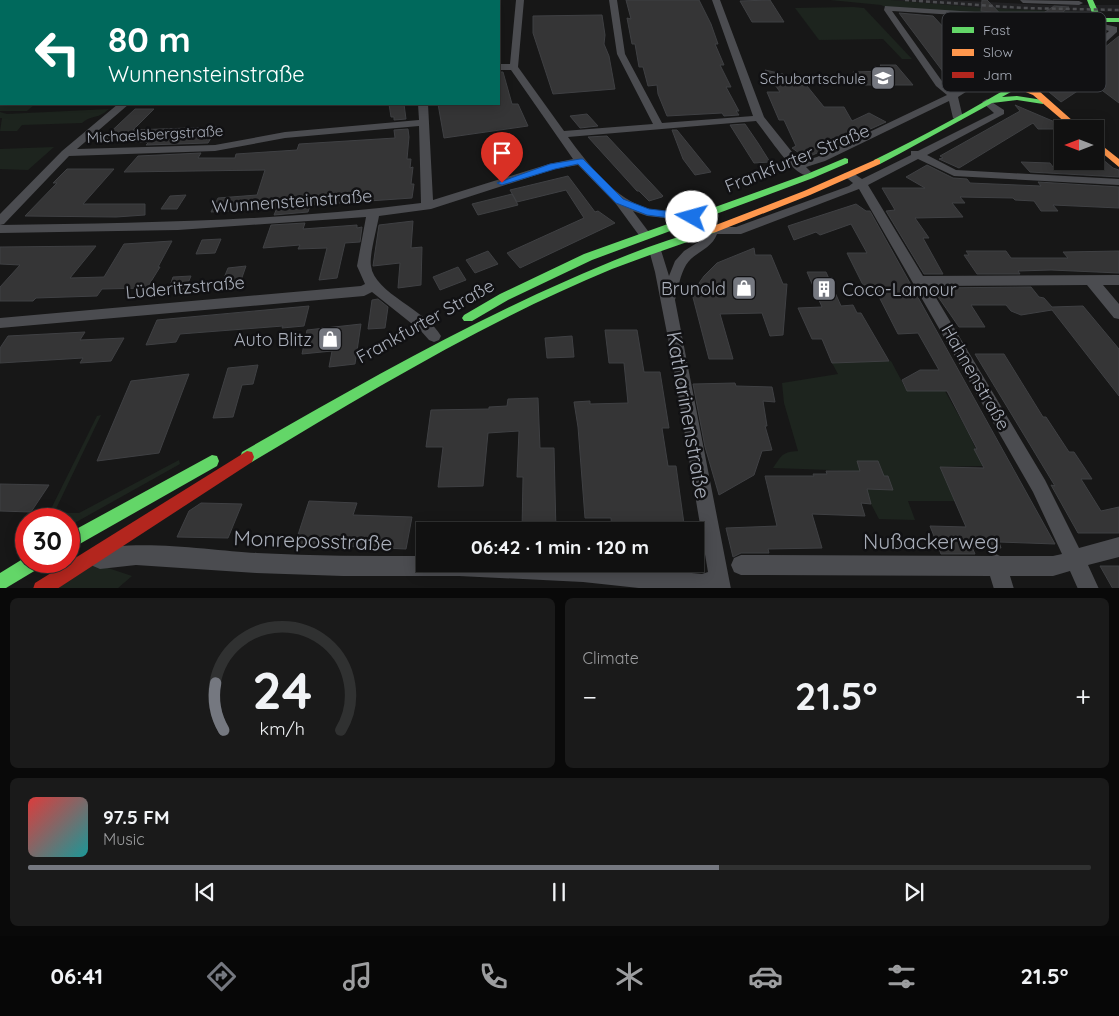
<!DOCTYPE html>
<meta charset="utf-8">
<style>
body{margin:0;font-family:Quicksand,sans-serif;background:#1a1a1a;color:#f1f3f6;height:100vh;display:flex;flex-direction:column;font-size:19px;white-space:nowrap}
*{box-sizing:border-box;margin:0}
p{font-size:16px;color:#9c9d9f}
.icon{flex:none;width:28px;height:28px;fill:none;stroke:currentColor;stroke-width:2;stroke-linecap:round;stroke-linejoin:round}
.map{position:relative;height:588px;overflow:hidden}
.drawer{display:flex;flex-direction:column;gap:10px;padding:10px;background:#090909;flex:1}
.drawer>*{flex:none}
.top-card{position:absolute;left:0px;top:0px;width:500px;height:105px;box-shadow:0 2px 12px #0003,0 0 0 1px #303131;background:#00695c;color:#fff;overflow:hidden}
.needle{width:32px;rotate:270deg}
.controls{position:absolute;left:1054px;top:120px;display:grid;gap:10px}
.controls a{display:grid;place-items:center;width:50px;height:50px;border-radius:0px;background:#111;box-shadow:0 2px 12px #0003,0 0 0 1px #303131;font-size:25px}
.speed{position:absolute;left:15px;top:508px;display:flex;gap:10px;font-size:25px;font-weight:700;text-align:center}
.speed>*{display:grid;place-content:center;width:65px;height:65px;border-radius:50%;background:#111;box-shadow:0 2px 12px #0003,0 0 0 1px #303131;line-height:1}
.speed .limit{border:8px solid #d22;background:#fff;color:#111}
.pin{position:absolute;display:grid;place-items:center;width:42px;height:42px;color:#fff;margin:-51px -21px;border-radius:50% 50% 50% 0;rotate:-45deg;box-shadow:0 0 5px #0007}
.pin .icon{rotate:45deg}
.me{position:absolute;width:55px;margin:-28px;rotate:277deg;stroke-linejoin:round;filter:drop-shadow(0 0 4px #0008)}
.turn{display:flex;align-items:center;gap:18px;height:105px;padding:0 25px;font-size:22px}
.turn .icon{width:65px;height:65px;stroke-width:2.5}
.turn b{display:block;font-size:35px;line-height:42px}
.big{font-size:38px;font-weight:700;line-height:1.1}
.drawer .widget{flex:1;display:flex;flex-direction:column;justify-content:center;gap:8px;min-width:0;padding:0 18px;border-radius:8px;background:#1a1a1a}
.drawer .dial{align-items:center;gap:0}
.dial svg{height:130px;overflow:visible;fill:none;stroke:#303131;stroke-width:7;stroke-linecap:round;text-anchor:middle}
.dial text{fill:#f1f3f6;stroke:none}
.song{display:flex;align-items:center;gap:15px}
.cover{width:60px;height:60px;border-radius:8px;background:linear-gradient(135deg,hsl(0 70% 55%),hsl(180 70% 35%))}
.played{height:5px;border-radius:2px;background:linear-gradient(90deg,#757880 65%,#303131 65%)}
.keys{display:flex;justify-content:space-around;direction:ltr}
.heat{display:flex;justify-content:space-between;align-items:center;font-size:28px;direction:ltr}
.drawer .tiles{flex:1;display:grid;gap:10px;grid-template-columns:1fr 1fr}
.widget:last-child{grid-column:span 2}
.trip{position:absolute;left:416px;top:522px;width:288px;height:50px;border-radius:0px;background:#111;box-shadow:0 2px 12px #0003,0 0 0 1px #303131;font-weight:700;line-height:50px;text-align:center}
.tabs{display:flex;height:80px;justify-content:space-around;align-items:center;background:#070707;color:#9c9d9f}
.tabs .icon{width:35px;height:35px}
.tabs .on{color:#757880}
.tabs b{font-size:22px;color:#f1f3f6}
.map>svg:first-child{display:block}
.built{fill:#212123}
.green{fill:#1d241e}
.building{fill:#353536;stroke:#3f4043}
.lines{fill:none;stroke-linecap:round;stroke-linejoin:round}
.street{fill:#4b4c50;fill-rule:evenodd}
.fast{fill:#63d668;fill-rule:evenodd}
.slow{fill:#ff974d;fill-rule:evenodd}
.jam{fill:#b3261e;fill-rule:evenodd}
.rail{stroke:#4b4c4f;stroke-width:2.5;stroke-dasharray:4 3;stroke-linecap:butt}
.route{fill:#1a73e8;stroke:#114b97}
.labels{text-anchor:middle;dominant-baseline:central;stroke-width:5;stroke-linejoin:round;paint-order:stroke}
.far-poi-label{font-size:15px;fill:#a8adb8;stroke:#111113;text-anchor:end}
.far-street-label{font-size:15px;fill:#a8adb8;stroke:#111113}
.street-label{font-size:18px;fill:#a8adb8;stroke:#111113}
.poi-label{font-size:18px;fill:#a8adb8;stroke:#111113;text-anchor:end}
.near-street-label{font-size:21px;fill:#a8adb8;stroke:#111113}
.key{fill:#111113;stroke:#3e4045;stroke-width:1}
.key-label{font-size:14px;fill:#a8adb8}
</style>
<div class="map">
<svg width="1119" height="589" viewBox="0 0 1119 589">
<rect width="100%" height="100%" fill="#171717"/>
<!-- built -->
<path class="built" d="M891,0H947L1048,5H1119V12L996,9Z"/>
<!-- green -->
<path class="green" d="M830,0H891L985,8L1080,12V15L1067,14L1063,21L1045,16L1039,20L888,8L881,5Z
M853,7L864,8L912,59H902L883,39L819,40L795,8Z
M0,94L1,104H35L27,111H0Z
M109,109C97,120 93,114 82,123L22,125L17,131H0L2,118H0V112L7,114Z
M54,147L28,170L0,169V149Z
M891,361L907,391H945L969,434L983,466L940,467L955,501H908L915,520L879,519L871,504L860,471L773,468C782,455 782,452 798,451L784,403L782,383L838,374L832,363Z
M101,415L54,513H79L179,460L180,464L71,525H69V519H46L97,416Z
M84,560L132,576L118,588L40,589Z"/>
<!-- building -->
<path class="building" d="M626,0H699L711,24L718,44H715L724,65H720L731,87H726L739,111H736L739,115L724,116L722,113L667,116L658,94L657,85L648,86L643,67H639L635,44H632L627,18L631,19Z
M770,0L784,22H752L740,1Z
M982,0H987L1013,27L981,25V18L990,19L992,17L991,12L981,11Z
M1054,6L1069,7L1042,29L1021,28Z
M899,13L933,16L974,60L1022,35L1027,42L964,81L944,73Z
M602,15L605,35L604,44L609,56L615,89L553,94L533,33V16Z
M1119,36V103L1091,82L1061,102L1049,92Z
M880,65H896L913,85H863L853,72L885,71Z
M765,70L783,74L785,79L795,80L797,84L807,86L824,107H844L852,121L869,113L886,122L806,158L792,148L796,146L784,120H779L767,92H780Z
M499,72H503L512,104H518L528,126L444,138L438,104H499Z
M389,104H404L406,119L394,120V117H391Z
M1015,105L1062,125L1066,129H1038L1033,123L959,168L939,159L943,158L940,156L1020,111Z
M135,109H154L133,130L218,127L208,143L146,145L149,142L101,141Z
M587,114L598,126L580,128L570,116Z
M745,124L758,143L770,162L754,163L730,125Z
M408,129L409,137L407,159H411L410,168L413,167L411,184H414L412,198L310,205L308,212L274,215L277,208L211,212L218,198L257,195L265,170L124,172L138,156L201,153L198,158H235L236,154L297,150L299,144L395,138L394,130Z
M672,130H677L711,172L695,175L683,159Z
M607,136L663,196L662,197L649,201L639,191H637L588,137Z
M1095,153L1113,168L1119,170V177L1030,172L1021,162L1050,163L1053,167L1095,168Z
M927,165L953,178L967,179L970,183L1041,186L1038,182L1119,187V208L1053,205L1058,211H1041L1034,201L1015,200L1013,198L960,197L965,203H952L963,217L915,218L929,238H923L943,274H924L886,211L895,210L882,188H925L906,177Z
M67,169H114L83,204H145V215L116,217L25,216L57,183H53Z
M568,176L595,212L598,211L615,223L520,268L507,253L584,218L566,190L517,202L510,190Z
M512,194L518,205L478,215L472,204Z
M186,195L177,209H161L170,196Z
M856,204L866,211H870L1055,544L999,542L1001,548L972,547L975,554H941L930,526L966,527L940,467L984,468L974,449H977L947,391H907L902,380L920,370H939L918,333L898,334L873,285H863L847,253H867L851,224L820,235L816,232L794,240L788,226Z
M413,221L411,248L422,247L421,285L398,288L400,263L373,266L379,225Z
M305,223L303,229L357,225V228L362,227L360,242L345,243L337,278L319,280L327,248L298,249L300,245L263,248L271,225Z
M221,239L215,253L196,254L202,240Z
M172,241L158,267H160L147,288L102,289L97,296L36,298L33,301H0V287L20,265L0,264V247L96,246L70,278L104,277L124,244Z
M754,248L755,255H771L783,284H787L783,335L770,336L762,313L720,314L733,359H709L690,286H697L704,276L717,263Z
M488,251L498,264L475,273L466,260Z
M966,251H1006L1011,258H1068L1063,252L1119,251V273L1051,270L1018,271L1020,274H977L964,255H969Z
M246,266L239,286L220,288L228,268Z
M458,267L466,280L440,290L433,277Z
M807,272H826L841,306L853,305L857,313H861L889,361L832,363L822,339H812L798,308L822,307Z
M191,276L185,290L179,291L170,286L173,277Z
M1031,287L1039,297L1044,298L1052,307L1083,306L1119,349V396L1052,310L1021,315L1011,311L1006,305H971L985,327H959L932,288Z
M378,299L388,307L385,328L368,329L372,300Z
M309,306L304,326L282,328L283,326L180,334L176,342L146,345L157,320Z
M361,324L355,364L329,367L332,351L302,354L307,330Z
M605,330H637L644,372H660L669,428H662L668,466H676L685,531H612L611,518H585L578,427L574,402L590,401V404L628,403L624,363H609Z
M85,332L80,340L124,338L111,361L80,363L83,358L0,363V348L8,336Z
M572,336L574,357L547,358L545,338Z
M975,354H1004L1043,417H1046L1069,452H1074L1092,479H1081L1101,511L1119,507V533H1078L1051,485L1055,486Z
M258,365L253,384L242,385L233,417L213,418L228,368Z
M189,374L159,453L97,461L131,381Z
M735,383L736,386L772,387L775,402L763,401L767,426H765L772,450L762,451L754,475L719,495L705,447L693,384Z
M538,398L540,448H554L556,531H522L523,477H517L519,431L488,433L483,486L438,487L443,447H426L431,410L489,409V407L507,406L508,399Z
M857,461H878L884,476H888L893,490L867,489L871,504L861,503L865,516L812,514L822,548L768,549L769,553H741L733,557L726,528L777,526L765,476H814L813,474H827L826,471H860Z
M0,484L49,485L31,512L0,511Z
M309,501L357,503L353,515L412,517L406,549L295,544Z
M201,503L242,504L228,538L177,537L189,511Z
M1100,566H1119V589H1113Z"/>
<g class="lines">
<!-- street -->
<path class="street" d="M516,0H524L518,67L564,131L653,124L617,54L609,0H617L625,54L662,123L753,116L712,0H720L764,117L800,162L817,157L947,95L936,86L884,10L885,6L990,13V17H987L892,11L944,84L953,92L1067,20L1084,18L1088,20L1072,24L958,97L963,118L961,120L958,121L953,118L949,101L825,161L806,167L811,172L805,175C790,171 767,134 756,121L568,137C587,163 616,201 650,209C663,212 678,212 692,213L698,217L692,221L647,216L633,211L651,235L649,238H641L616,204L578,165L555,169L431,209L379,216C377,228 369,256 371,266C374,293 428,311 441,336L439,340L434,342L429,340L421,331L372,292L364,296L0,328V318L361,286L365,284L357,266L366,217L178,230L0,233V225C140,223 282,221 421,203L419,126L285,138L215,151L69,156L4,224L0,225V214L62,151L118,104H129L77,149L215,145L285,132L419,120L418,104H428L433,200L549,164L573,159L511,70H499V64H510Z
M1020,0L1079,1L1083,3L1079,5L1023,3Z
M1094,22L1117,27V32L1084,62L1034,93H1028V89L1078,58L1109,31L1094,26Z
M1,54V60L0,61V55Z
M987,99L1004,110V114L927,155L956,170L1119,179V185L954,176L918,159L868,185L923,276L1119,275V285H1103L1119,304V319L1114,318L1087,285L929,286L1045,480L1079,548L1119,537V557L1088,565L1099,589H1078L1070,571L1053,576H1010L1014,589H994L990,576L741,575L734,572L731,565L734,558L741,555L992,556L996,554L1000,556H1053L1062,554L1033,492L859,189L741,234H717C711,250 694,252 686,265C680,275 678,289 675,300L731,589H648L583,582L459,576H343L256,573L136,565L100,569L93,566L90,559L93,552C129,537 215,551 257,553C313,556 369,556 425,556V564H600L702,574L708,572L673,364L655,272L649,250L655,246L660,247L669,276L675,261L684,251L703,239L708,227H736L849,186L853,183L843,175L845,173H853L862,179L911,155V151H918L994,113L982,102Z"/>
<!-- fast -->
<path class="fast" d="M1087,0H1093L1101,18H1119V22H1101C1079,57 1037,77 1002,97L1017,96L1043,100V104L1017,100L992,103L899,154L880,164H874V160C927,134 980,106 1030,74C1054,59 1079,46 1095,22H1085L1071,34L1014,74L1007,72L1067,32L1082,19L1094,18Z
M845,158L848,159V163L813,178L592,260L508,300L472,321H464L462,318L464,315L500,294L584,254L807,174Z
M712,227L717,230L716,232C681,244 646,256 612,269C486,321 369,392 252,462L247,463L242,462L240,457L242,452C348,391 454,330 566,281C613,260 662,240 712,227Z
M212,455L217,456L219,461L217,466L69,550V533Z
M26,557V561H43L41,567L6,588L0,589V573Z"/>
<!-- slow -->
<path class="slow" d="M997,76H1003L1039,91L1082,129H1073L1033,95L997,80Z
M1095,140L1119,159V167L1095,147Z
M877,159L880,160V164L810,195L716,232L712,233L707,230L708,228L804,191Z"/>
<!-- jam -->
<path class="jam" d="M247,451L252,452L254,457L252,462L57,589H33L35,583Z"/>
<!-- rail -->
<path class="rail" d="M905,0L1023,8L1119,10"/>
</g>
<!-- route -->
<path class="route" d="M580,159H583L623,199L649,209L692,214L697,217L692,221L647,215L616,203L578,164L555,169L502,185L497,183L550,164Z"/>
<!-- icons -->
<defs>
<symbol id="school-square" viewBox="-11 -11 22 22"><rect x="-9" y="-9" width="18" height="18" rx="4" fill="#757880" stroke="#111113"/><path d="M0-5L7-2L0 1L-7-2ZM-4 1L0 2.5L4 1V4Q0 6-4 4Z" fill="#fff"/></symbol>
<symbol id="shop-square" viewBox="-11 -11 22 22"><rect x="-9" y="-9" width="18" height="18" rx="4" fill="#757880" stroke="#111113"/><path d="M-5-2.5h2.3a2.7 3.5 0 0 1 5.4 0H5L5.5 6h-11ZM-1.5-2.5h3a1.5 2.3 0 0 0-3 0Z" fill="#fff"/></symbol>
<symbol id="building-square" viewBox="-11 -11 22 22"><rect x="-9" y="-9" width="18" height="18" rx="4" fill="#757880" stroke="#111113"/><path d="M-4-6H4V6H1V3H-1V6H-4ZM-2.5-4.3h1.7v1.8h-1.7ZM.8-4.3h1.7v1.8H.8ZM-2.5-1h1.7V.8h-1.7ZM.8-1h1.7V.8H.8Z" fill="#fff"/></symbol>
</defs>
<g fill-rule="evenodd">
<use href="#school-square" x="869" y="64" width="28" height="28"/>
<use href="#shop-square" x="730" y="274" width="28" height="28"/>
<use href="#building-square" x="810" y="275" width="28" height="28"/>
<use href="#shop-square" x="316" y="325" width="28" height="28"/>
</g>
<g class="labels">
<!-- far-poi labels -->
<g class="far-poi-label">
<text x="866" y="78">Schubartschule</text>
</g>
<!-- far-street labels -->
<g class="far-street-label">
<text transform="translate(155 134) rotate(-3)">Michaelsbergstraße</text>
</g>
<!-- street labels -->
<g class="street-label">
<text transform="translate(797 158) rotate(-22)">Frankfurter Straße</text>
<text transform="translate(292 201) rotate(-4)">Wunnensteinstraße</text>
<text transform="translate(185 287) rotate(-5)">Lüderitzstraße</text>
<text transform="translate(425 321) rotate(-29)">Frankfurter Straße</text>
<text transform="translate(976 377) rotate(60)">Hahnenstraße</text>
</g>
<!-- poi labels -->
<g class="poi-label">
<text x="726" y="288">Brunold</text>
<text x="842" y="289" text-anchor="start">Coco-Lamour</text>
<text x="312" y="339">Auto Blitz</text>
</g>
<!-- near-street labels -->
<g class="near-street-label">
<text transform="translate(689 415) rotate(80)">Katharinenstraße</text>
<text transform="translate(313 540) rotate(2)">Monreposstraße</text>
<text x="931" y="541">Nußackerweg</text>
</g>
</g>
<!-- legend -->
<rect x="942" y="12" width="164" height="80" rx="8" class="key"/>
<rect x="952" y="27" width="22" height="6" fill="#63d668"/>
<rect x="952" y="49" width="22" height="7" fill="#ff974d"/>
<rect x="952" y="72" width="22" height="6" fill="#b3261e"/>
<g class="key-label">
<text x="983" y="35">Fast</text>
<text x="983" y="57">Slow</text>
<text x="983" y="80">Jam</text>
</g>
</svg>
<div class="controls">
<a><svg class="needle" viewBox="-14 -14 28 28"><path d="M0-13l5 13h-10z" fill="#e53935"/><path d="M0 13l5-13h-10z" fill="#9c9d9f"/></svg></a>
</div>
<div class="speed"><div class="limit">30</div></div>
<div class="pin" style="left:502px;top:183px;background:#d93025"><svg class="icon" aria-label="arrive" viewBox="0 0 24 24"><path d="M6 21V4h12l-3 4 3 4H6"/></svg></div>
<svg class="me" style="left:692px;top:217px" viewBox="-20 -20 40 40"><circle r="19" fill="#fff"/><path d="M0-13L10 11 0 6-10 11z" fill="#1a73e8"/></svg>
<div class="trip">06:42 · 1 min · 120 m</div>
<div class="top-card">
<div class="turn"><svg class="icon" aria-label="left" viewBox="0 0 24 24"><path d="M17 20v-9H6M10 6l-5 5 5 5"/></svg><div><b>80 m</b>Wunnensteinstraße</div></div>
</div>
</div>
<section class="drawer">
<div class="tiles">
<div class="widget dial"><svg viewBox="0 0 100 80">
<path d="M14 69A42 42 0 1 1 86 69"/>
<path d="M14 69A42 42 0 0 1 9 40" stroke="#757880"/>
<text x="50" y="56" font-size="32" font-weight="700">24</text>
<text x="50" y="72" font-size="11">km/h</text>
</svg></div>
<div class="widget"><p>Climate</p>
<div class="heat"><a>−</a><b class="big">21.5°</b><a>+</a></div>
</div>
<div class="widget">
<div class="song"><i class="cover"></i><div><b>97.5 FM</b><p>Music</p></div></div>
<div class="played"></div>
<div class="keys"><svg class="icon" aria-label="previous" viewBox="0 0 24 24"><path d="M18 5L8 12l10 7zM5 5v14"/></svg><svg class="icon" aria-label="pause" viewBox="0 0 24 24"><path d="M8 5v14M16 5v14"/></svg><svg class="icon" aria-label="next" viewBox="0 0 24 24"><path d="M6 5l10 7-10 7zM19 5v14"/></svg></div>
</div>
</div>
</section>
<nav class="tabs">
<b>06:41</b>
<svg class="icon on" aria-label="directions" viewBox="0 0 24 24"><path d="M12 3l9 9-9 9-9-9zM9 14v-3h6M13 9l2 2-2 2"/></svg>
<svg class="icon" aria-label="music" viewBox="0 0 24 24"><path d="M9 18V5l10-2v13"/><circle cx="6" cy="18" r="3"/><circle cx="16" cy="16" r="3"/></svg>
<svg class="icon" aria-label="phone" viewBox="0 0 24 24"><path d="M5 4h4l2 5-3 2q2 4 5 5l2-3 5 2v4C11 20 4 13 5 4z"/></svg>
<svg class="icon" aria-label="climate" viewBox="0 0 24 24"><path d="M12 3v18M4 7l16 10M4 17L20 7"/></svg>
<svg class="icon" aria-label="car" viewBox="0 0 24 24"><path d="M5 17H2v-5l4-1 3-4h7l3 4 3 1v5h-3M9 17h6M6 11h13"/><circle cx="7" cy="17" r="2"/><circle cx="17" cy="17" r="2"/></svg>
<svg class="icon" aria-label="filters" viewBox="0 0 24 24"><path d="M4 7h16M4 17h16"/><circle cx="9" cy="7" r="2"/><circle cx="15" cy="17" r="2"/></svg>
<b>21.5°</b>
</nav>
